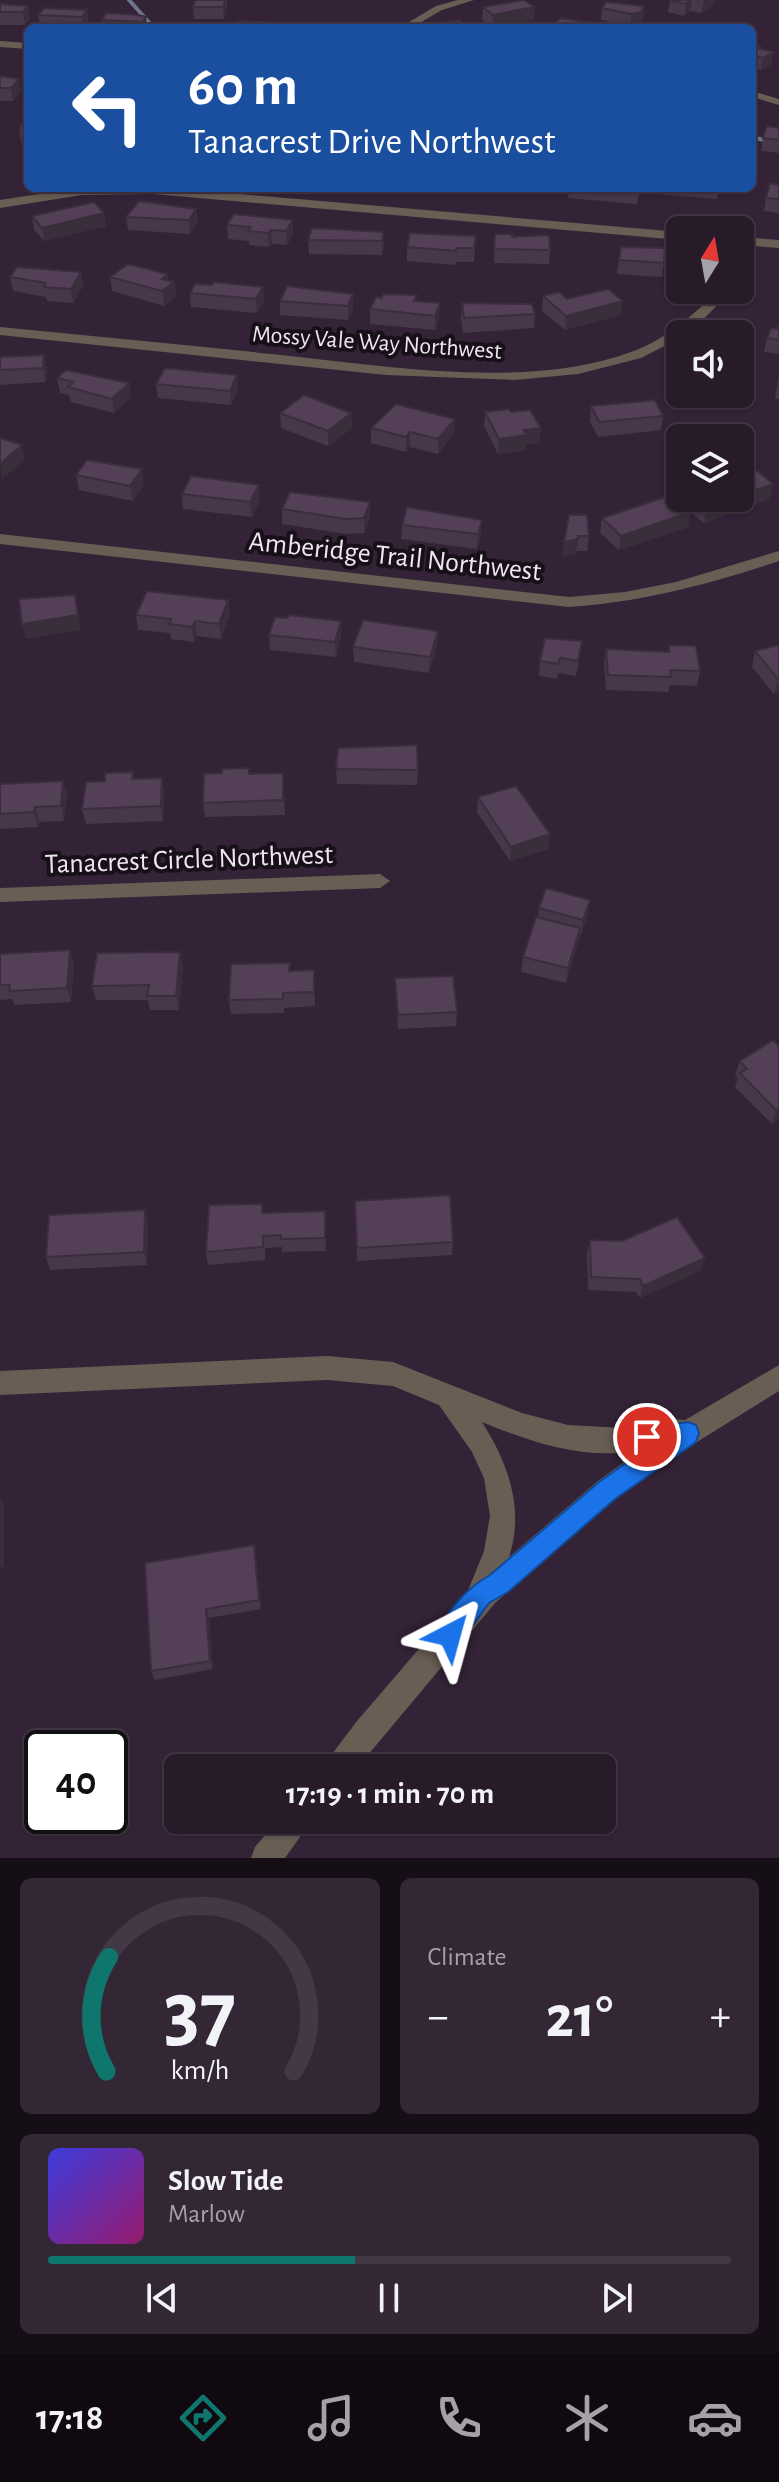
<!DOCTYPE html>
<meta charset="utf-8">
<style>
body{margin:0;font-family:"Alegreya Sans",sans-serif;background:#332735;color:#f1f3f6;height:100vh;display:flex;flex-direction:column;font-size:30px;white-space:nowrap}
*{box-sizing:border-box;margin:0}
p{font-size:26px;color:#a4a1a8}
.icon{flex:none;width:44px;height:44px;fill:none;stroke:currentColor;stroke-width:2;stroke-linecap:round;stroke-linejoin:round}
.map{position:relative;height:1858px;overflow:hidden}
.panel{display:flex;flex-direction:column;gap:20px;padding:20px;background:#150e17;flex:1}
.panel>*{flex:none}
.hud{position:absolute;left:24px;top:24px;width:732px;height:168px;border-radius:12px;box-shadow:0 2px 6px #0004,0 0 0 2px #433846;background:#1a4fa0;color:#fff;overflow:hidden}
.needle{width:52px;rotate:11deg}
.buttons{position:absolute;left:666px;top:216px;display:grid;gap:16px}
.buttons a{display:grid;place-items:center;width:88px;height:88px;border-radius:12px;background:#271a29;box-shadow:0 2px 6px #0004,0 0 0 2px #433846;font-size:40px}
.speed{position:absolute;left:24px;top:1730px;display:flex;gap:16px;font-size:40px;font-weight:700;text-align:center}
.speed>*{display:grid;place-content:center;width:104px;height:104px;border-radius:50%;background:#271a29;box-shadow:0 2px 6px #0004,0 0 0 2px #433846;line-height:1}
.speed .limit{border:4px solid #111;border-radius:12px;background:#fff;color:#111}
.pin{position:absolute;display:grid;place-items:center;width:68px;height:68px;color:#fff;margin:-34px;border:4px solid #fff;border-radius:50%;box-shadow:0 2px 8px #0007}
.me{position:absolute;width:88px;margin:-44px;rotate:39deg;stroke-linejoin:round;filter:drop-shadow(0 0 6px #0008)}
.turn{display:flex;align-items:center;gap:28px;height:168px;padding:0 32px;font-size:36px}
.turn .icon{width:104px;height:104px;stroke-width:2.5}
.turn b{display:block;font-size:56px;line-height:68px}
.big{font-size:60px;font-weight:700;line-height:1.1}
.panel .widget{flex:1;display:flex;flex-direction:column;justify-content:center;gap:12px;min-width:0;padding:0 28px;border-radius:12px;background:#332735}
.panel .dial{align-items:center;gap:0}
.dial svg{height:208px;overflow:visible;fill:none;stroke:#433846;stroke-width:7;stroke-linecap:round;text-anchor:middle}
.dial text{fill:#f1f3f6;stroke:none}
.song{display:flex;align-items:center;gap:24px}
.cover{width:96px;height:96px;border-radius:12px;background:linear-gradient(135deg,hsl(240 70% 55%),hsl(320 70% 35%))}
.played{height:8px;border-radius:4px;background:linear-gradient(90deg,#0f766e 45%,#433846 45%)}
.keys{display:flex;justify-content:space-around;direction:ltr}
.heat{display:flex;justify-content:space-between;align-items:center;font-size:44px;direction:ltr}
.panel .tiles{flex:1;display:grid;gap:20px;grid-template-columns:1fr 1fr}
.widget:last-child{grid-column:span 2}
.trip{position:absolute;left:164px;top:1754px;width:452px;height:80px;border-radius:12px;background:#271a29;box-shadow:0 2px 6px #0004,0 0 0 2px #433846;font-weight:700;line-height:80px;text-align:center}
.menu{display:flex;height:128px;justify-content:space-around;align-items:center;background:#100a10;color:#a4a1a8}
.menu .icon{width:56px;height:56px}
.menu .on{color:#0f766e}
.menu b{font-size:36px;color:#f1f3f6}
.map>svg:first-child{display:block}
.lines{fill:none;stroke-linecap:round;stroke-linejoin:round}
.stream{stroke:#6e748a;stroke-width:4}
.minor{fill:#695e54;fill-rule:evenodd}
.wall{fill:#47374a}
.shaded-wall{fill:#3a2d3c}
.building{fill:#534056;stroke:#3a2d3c;stroke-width:2}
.route{fill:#1a73e8;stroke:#114b97;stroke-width:2}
.labels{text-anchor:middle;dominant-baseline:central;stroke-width:8;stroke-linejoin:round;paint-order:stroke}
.far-street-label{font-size:24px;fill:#f0e5f2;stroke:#181019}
.street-label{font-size:28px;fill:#f0e5f2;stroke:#181019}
</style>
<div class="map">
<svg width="779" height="1858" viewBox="0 0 779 1858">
<rect width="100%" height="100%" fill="#342337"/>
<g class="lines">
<!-- stream -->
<path class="stream" d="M129,0L154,28
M752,137L779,144"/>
<!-- minor -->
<path class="minor" d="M458,0H474L442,10L411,28H399L436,6Z
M0,41L28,43V49L0,47Z
M752,91L779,99V105L752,97Z
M79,188H170L680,232V240L153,194L82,195L0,208V200Z
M740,237L779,240V248L740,245Z
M719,290H732L691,332L680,334V338L641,358L578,374L515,380L386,375L0,335V327C90,336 181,344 271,354C380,365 526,391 631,352C667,339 692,316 719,290Z
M0,534L569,597L625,592L676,582L779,551V561C710,584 642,602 569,607L0,544Z
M380,874L390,881L380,888L0,902V888Z
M327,1356L393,1362L522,1413L568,1425L623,1428L672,1419L685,1420L779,1365V1391L697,1442L616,1499L496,1602L357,1768H324L329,1758L357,1721L467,1593L484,1551L490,1516L484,1478L472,1452L439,1405L393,1386L327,1380L0,1395V1371ZM482,1422C533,1443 586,1461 641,1450L598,1481L509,1557C525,1509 508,1463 482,1422Z
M278,1820H312L285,1858H251L255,1847Z"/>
</g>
<!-- wall -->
<path class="wall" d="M227,0V11L224,19H194L193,7Z
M670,0H714L713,5L701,13L690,11L684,16L668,12Z
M0,4L28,6L30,18L25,25H0Z
M644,6L643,18L640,24L630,26L601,20L602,8Z
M483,7L534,20L493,27L482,20Z
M87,10L88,22L84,28L40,27L38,15Z
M138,15L147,28H103L102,20Z
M553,25L600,28H553Z
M752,44L761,48L771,65L761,70L752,68Z
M0,76L19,79L21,92L13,101H0Z
M28,124V149H23L20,136Z
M779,128V153L761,151L763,138Z
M779,185V213L764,211L766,198Z
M494,188H555L554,194L494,190Z
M569,188H640L637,204L568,198Z
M656,188H719L717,199L655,194Z
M196,209L198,222L190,234L128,230L126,217Z
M104,213L106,226L44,241L34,230L32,216Z
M293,220V234L287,245L272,244L269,247L249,245V241L228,239L227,225Z
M384,232V246L382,255L309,254L308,240Z
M495,234L512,237L550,250L549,264L494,263Z
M476,236L474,262H456L455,265L407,261V247Z
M619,260L664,263L662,277L617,274Z
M81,272L83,286L73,303L47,301L46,297L13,291L10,277Z
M168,274V281L174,282L176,296L164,306L112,291L110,277Z
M212,285L263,287L264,301L257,313L191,307L190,293Z
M353,294V309L348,320L280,315V301Z
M417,295L416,301L439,318L435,330L370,324V309L382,298Z
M543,296L621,315L565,330L542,311Z
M462,303L535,314L534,328L463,333L461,318Z
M779,323V354L764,352L767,338L777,329Z
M44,355L47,370L45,382L0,385V357Z
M779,375V399H775Z
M57,378L129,383L131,397L114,413L71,402L69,395L60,393Z
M156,384L238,389L231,405L158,398Z
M685,394H740L749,397L691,405Z
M591,406L663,416L661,430L598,437L590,421Z
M485,412H511L541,428L539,443L526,444V450L498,454L484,426Z
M280,413H351L352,428L328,446L281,428Z
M455,419L454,433L438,454L410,447L406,452L371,443V428Z
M76,475L144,484L133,501L79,490Z
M182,494L260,500L252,517L183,509Z
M684,498H740L769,499L704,523L683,505Z
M370,502V517L364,533L346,534L282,524V509Z
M690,512L688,527L619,550L600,533L602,518Z
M587,515L589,536L587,551H577L576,554L562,557Z
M402,525L481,535L477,549L401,539Z
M228,600L230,615L221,639L197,636L194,642L171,639L170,633L138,630L136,615Z
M438,631L437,646L429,673L354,662L353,647Z
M269,635L341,637L336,657L270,650Z
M669,645L700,671L697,686L670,685L668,692L606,690L604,664L606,649L667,652Z
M779,645V692L774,694L752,667L755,651Z
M580,656L576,676L558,673L557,679L539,676L540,661Z
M249,768L250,774L284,788L285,815L205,817L203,803L222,773Z
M336,769L418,770L417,785L337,784Z
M133,772L134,779L162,778L164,793L163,821L86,824L82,809Z
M63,781L67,796L64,821L39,822L38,827L0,829V784Z
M478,797L550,834L548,849L510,861L477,812Z
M539,908L588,915L581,934H580L578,942L566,983L521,972L523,957L538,917Z
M180,952L183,966L179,1010H150L148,1000H96L92,986Z
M0,954L74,964L71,1002L14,1005L12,999L0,1000Z
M290,963V971L314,970L315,1006L284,1008V1013L231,1014L229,1000Z
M395,978L457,1012L456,1026L398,1029Z
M773,1040L779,1119L772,1124L735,1087L738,1078L735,1075L740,1061Z
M355,1201L453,1242L452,1255L357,1261Z
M262,1204L263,1213L325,1211L326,1251L282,1252V1247L265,1248V1260L208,1265L206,1252Z
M148,1223L147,1265L50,1270L46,1257Z
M590,1240L705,1258L700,1271L640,1298L636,1292L588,1290L587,1253Z
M254,1545L261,1609L209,1618L213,1669L155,1680L151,1671Z"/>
<!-- shaded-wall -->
<path class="shaded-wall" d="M226,0L227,11L224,19L223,7Z
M690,0H692L690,11L684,16L686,4Z
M704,0H714L713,5L701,13Z
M28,6L30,18L25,25L23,12Z
M644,6L643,18L640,24L630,26L631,14Z
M535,7L534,20L493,27V15Z
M87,10L88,22L83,28L82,17Z
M146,17L147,28H144L143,22Z
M774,52L771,65L761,70L763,58Z
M19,79L21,92L13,101L11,88Z
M196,209L198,222L190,234L189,220Z
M104,213L106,226L44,241L42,228Z
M293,220V234L287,245L286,231Z
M271,230L272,244L269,247L268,233Z
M384,232V246L382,255V241Z
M81,272L83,286L73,303L71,289Z
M168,274L169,286L174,282L176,296L164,306L162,279Z
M263,287L264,301L257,313L256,299Z
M353,294V309L348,320V306Z
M623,301L621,315L565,330L566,316Z
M440,303L439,318L435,330V316Z
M44,355L47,370L45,382L43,368Z
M237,375L238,389L231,405L230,391Z
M752,382L749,397L691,405L693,394H740V384Z
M129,383L131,397L114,413L112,399Z
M351,413L352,428L328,446V431Z
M455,419L454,433L438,454V439Z
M541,428L539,443L526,444V450L498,454L499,439L524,430Z
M410,432V447L406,452V437Z
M22,445L25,460L2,479L0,464Z
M142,469L144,484L133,501L130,486Z
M773,484L769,499L704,523L706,508L734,498H740V496Z
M259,485L260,500L252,517L250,502Z
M370,502V517L364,533V518Z
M690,512L688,527L619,550L621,536Z
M482,520L481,535L477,549L478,534Z
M578,539L576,554L562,557L564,542Z
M75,595L81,630L26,639L22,624Z
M228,600L230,615L221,639L219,624Z
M195,621L197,636L194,642L192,627Z
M341,621V637L336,657L335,642Z
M438,631L437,646L429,673L430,657Z
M778,679L779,692L774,694Z
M162,778L164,793L163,821L161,806Z
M63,781L67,796L64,821L61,806Z
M35,807L39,822L38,827L34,812Z
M550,834L548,849L510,861L511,847Z
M590,900L588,915L581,934L583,920Z
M580,928L578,942L566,983L568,968Z
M70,950L74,964L71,1002L67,988Z
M180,952L183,966L179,1010L176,996Z
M779,1109V1119L772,1124L776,1110Z
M145,1210L148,1223L147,1265L144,1252Z
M705,1258L700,1271L640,1298L643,1286Z
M0,1498L4,1504V1571L0,1565Z
M254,1545L256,1555L261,1609L259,1600Z
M206,1609L209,1618L213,1669L210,1661Z"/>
<!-- building -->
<path class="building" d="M195,0H226L223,7H193Z
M524,0L535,7L493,15L483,7Z
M670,0H690L686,4Z
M606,2L644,6L641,12L631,14L602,8Z
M0,4L28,6L23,12H0Z
M44,8L87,10L82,17L38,15Z
M106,13L138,15L146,17L143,22L102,20Z
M561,18L600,24L596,28H577L553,25Z
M460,20L468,28H430L427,25Z
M238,21L283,23L281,28H234Z
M318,23L336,24L334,27L351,28H315Z
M752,44L761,46L758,48L774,52L763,58L752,55Z
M0,76L19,79L11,88H0Z
M28,124V136H20V125Z
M767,126L779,128V140L763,138Z
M770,183L779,185V199L766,198Z
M608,188H639V191Z
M139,201L196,209L189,220L126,217Z
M94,202L104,213L42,228L32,216Z
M234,214L293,220L286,231L271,230L268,233L248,231L251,227L227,225Z
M312,228L384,232L382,241L308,240Z
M410,233L476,236L474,248H456V251L407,247Z
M495,234H513L512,237L549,235L550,250L494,249Z
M621,247L665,248L664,263L619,260Z
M128,264L168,274L162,279L174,282L162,291L110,277Z
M17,267L81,272L71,289L44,287L46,283L10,277Z
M214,282L263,287L256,299L190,293L195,284L212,285Z
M287,286L353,294L348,306L280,301Z
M608,289L623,301L566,316L543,296L559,292L567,299Z
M383,294L417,295L414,301L440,303L435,316L370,309L376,297L382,298Z
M462,303L532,304L535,314L464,318Z
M779,323V340L767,338L771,328L777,329Z
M44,355L43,368L0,370V357Z
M165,368L237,375L230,391L156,384Z
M66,370L129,383L112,399L68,387L73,382L57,378Z
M740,370H744L752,382L740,384Z
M304,395L351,413L328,431L280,413Z
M655,400L663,416L599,422L591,406Z
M396,404L455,419L438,439L410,432L406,437L371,428Z
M509,409L511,412L530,410L541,428L524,430L527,435L499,439L485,412Z
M0,438L22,445L0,464Z
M87,460L142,469L130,486L76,475Z
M754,468L773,484L740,496V473Z
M191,476L259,485L250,502L182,494Z
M290,492L370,502L364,518L346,519L282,509Z
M671,495L690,512L621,536L602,518Z
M695,498H734L706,508Z
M407,507L482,520L478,534L402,525Z
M569,515H587L589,536H578V539L564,542Z
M147,591L228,600L219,624L195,621L192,627L169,624L171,619L136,615Z
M75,595L78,615L22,624L19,599Z
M289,615L341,621L335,642L269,635L275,617L287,618Z
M363,620L438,631L430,657L353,647Z
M545,638L582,641L578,661L560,658L558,664L540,661Z
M669,645L696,646L700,671L670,670L671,677L608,675L606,649L669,652Z
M779,645V679H778L755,651Z
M417,745L418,770L336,769L338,748Z
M249,768V774L283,773V800L203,803L204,774L222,773V769Z
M133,772L132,779L162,778L161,806L82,809L86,782L105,781V773Z
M63,781L61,806L35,807L34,812L0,814V784Z
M516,786L550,834L511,847L478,797Z
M546,888L590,900L583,920L539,908Z
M536,917L580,928L568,968L523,957Z
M70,950L67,988L9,991L10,985H0V954Z
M180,952L176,996H147L149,985L92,986L97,953Z
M290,963L289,971L314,970V992L283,993V999L229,1000L231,964Z
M453,976L457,1012L398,1015L395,978Z
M773,1040L779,1046V1109L776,1110L740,1073L747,1069L740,1061Z
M450,1195L453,1242L357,1248L355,1201Z
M262,1204V1213L325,1211V1238L281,1239V1235L263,1236V1247L206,1252L209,1205Z
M145,1210L144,1252L46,1257L49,1215Z
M677,1217L705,1258L643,1286L640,1279L591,1277L590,1240L622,1241Z
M254,1545L259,1600L206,1609L210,1661L151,1671L145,1563Z"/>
<!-- route -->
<path class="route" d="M688,1422L696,1425L699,1433L696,1442L615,1499L508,1592L489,1603L459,1644L450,1648L441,1644L437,1635C447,1610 467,1588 490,1575L599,1482L647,1448L639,1445L636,1437L639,1429Z"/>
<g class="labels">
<!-- far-street labels -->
<g class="far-street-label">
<text transform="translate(377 343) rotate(4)">Mossy Vale Way Northwest</text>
</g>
<!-- street labels -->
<g class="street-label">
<text transform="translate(395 557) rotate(6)">Amberidge Trail Northwest</text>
<text transform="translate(189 860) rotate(-2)">Tanacrest Circle Northwest</text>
</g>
</g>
</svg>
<div class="buttons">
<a><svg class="needle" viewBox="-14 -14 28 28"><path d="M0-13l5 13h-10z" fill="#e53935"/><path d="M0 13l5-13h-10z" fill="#a4a1a8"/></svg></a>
<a><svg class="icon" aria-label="sound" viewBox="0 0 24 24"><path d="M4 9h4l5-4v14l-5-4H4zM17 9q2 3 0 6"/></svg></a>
<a><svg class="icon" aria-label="layers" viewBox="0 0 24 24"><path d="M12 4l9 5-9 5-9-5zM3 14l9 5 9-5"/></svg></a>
</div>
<div class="speed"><div class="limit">40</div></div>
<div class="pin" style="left:647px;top:1437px;background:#d93025"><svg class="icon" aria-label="arrive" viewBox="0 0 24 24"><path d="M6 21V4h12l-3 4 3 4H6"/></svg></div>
<svg class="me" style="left:450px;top:1635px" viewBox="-20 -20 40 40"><path d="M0-17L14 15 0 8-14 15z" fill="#1a73e8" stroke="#fff" stroke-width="4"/></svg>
<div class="trip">17:19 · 1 min · 70 m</div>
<div class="hud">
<div class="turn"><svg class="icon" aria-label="left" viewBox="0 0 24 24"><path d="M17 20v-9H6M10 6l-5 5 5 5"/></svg><div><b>60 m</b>Tanacrest Drive Northwest</div></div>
</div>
</div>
<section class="panel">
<div class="tiles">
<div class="widget dial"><svg viewBox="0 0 100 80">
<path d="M14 69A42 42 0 1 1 86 69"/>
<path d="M14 69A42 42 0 0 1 15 25" stroke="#0f766e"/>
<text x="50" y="56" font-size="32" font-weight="700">37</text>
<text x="50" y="72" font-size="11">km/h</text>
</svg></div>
<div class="widget"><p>Climate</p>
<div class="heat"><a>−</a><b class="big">21°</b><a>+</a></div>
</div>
<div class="widget">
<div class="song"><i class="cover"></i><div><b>Slow Tide</b><p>Marlow</p></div></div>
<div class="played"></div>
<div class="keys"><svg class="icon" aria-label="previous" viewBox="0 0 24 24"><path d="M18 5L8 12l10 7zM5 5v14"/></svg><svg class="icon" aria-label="pause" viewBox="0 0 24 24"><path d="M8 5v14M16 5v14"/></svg><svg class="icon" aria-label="next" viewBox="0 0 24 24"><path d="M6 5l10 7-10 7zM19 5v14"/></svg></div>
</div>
</div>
</section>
<nav class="menu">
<b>17:18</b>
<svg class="icon on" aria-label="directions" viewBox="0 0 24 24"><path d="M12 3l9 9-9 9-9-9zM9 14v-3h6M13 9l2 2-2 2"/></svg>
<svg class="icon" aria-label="music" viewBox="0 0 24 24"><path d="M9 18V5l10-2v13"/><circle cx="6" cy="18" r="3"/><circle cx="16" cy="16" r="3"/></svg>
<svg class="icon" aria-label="phone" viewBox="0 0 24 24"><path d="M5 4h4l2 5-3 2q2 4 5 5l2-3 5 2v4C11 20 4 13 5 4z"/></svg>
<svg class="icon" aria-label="climate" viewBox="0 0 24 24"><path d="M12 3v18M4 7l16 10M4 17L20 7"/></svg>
<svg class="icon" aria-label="car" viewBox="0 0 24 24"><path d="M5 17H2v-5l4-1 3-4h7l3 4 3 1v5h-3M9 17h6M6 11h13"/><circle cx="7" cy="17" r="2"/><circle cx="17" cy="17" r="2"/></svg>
</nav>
